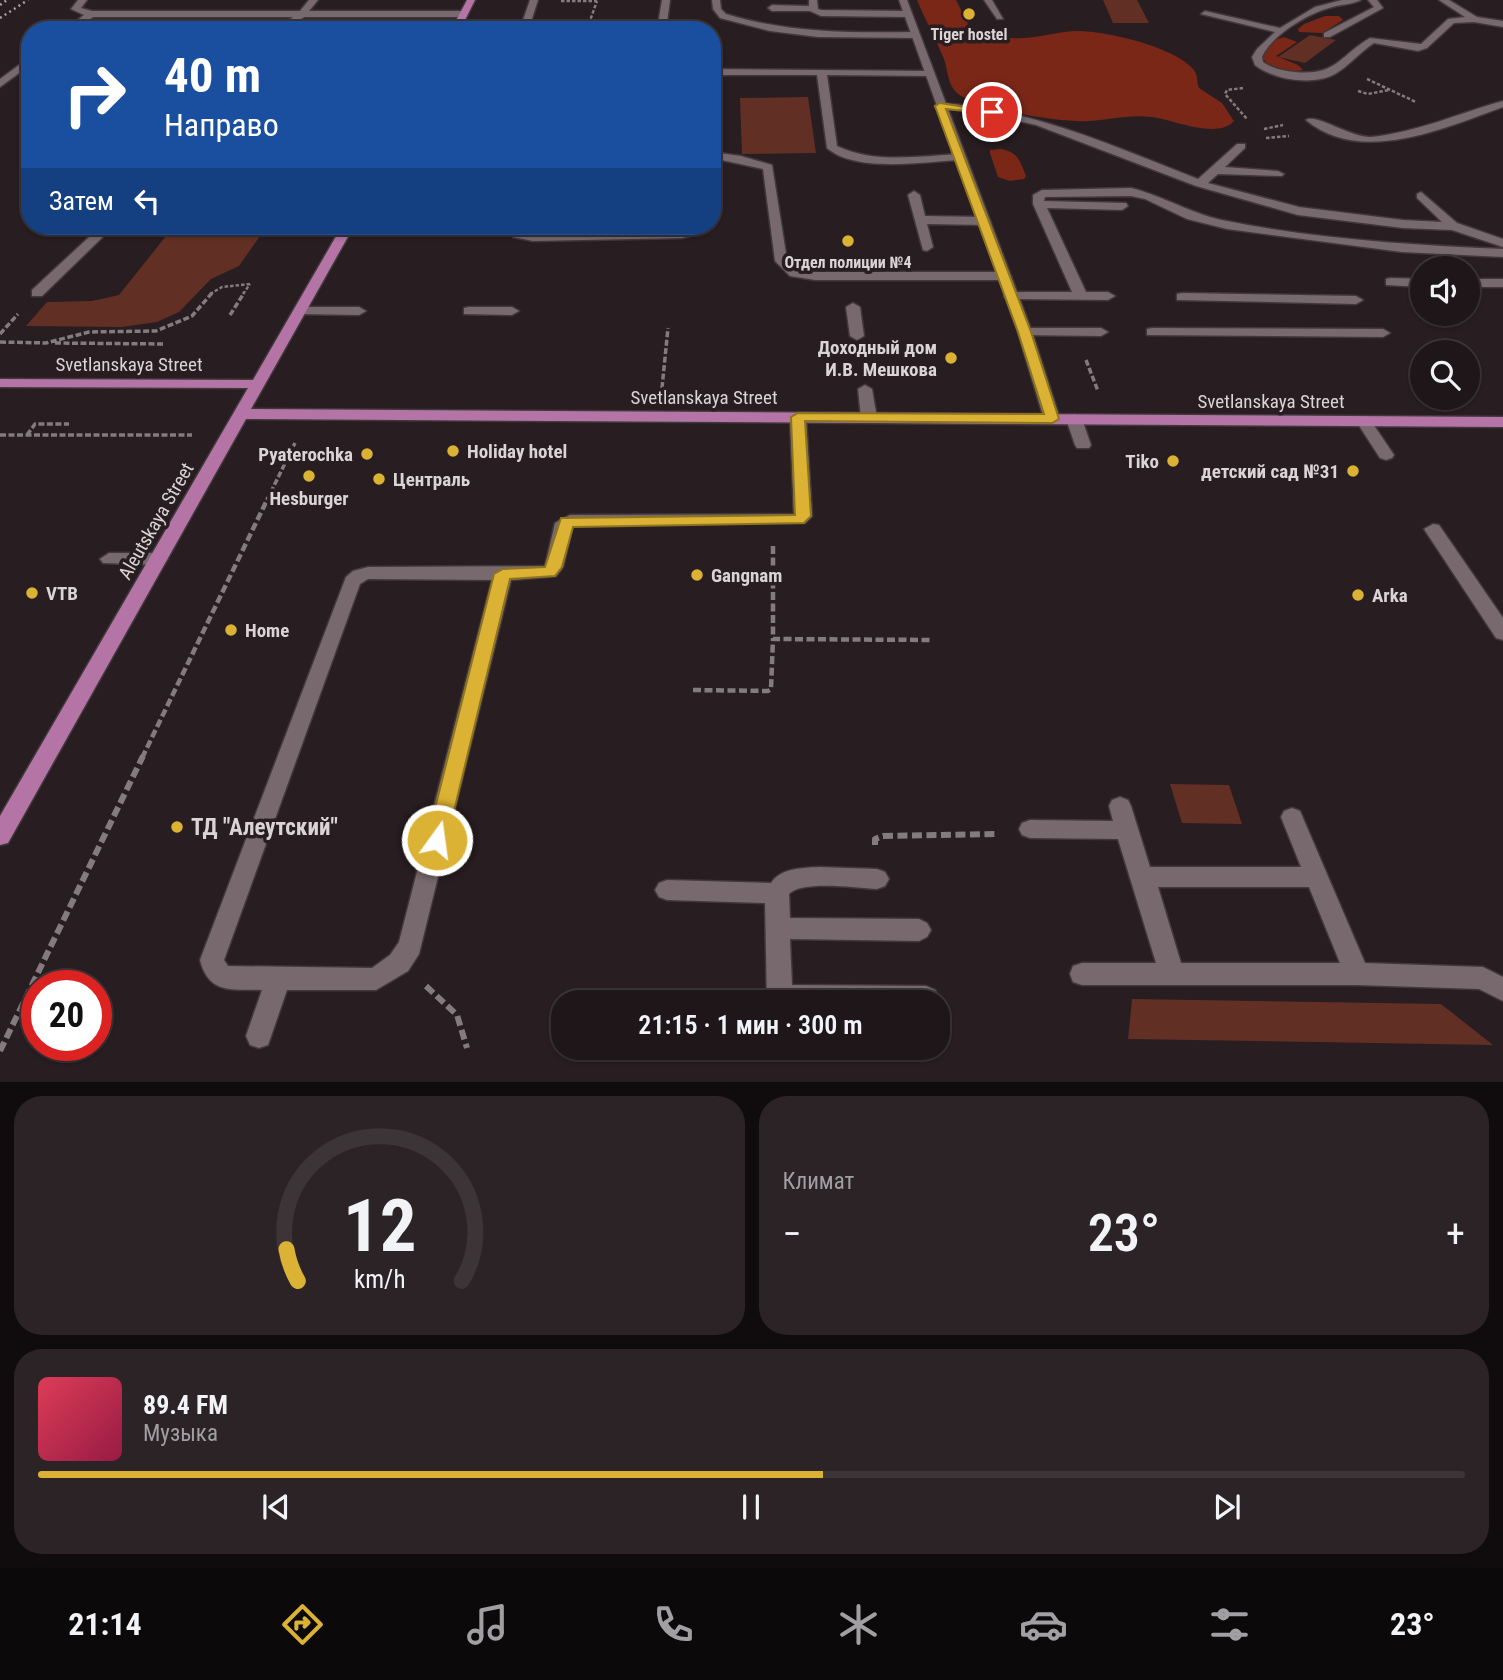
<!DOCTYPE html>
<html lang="ru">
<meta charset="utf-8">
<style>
body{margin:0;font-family:"Roboto Condensed",sans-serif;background:#2b2326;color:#f1f3f6;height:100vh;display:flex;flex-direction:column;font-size:26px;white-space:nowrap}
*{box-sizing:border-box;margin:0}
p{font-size:23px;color:#a19fa2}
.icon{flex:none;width:38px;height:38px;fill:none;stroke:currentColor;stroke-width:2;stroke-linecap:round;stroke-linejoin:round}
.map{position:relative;height:1082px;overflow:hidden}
.drawer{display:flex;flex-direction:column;gap:14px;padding:14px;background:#100c0e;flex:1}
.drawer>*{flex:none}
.top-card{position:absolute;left:21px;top:21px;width:700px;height:214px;border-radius:28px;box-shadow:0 2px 5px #0004,0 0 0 2px #3c3538;background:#1a4fa0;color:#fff;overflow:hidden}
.buttons{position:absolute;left:1410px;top:256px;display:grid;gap:14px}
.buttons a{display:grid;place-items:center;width:70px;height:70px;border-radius:50%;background:#1e1619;box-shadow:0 2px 5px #0004,0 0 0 2px #3c3538;font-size:35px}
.speed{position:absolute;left:21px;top:970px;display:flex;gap:14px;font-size:35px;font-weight:700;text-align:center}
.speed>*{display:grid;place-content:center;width:91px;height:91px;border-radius:50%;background:#1e1619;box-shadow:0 2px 5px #0004,0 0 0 2px #3c3538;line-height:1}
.speed .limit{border:10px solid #d22;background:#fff;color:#111}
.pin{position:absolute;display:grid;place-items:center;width:60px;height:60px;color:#fff;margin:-30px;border:4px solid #fff;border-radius:50%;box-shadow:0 2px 7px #0007}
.me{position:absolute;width:77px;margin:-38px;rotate:14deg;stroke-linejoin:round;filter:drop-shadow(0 0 5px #0008)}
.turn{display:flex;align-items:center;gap:24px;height:147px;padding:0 28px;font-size:32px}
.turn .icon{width:91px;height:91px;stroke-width:2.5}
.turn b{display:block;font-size:49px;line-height:60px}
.then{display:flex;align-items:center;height:66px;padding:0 28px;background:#0003;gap:14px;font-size:26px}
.big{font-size:52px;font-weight:600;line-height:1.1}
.drawer .tile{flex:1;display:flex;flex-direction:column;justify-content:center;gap:10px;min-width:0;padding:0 24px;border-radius:28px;background:#2b2326}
.drawer .dial{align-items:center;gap:0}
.dial svg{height:182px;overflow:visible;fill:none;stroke:#3c3538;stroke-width:7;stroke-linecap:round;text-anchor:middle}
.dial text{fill:#f1f3f6;stroke:none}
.song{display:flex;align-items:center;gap:21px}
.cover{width:84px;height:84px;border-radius:10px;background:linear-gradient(135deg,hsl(350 70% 55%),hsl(340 70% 35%))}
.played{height:7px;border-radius:4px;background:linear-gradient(90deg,#dbb233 55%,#3c3538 55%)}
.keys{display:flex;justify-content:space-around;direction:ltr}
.heat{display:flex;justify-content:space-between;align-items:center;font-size:38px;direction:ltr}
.drawer .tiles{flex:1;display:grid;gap:14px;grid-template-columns:1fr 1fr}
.tile:last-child{grid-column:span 2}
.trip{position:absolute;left:551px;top:990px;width:399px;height:70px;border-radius:28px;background:#1e1619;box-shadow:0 2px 5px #0004,0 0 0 2px #3c3538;font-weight:600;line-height:70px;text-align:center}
.dock{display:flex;height:112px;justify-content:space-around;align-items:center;background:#0c090a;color:#a19fa2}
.dock .icon{width:49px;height:49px}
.dock .active{color:#dbb233}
.dock b{font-size:32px;color:#f1f3f6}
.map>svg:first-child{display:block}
.green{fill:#622f25}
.forest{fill:#7a2718}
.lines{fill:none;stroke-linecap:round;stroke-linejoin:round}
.lane-casing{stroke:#41383c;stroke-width:3}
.street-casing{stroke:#41383c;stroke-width:3}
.primary-casing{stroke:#41383c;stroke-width:3}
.path-far3{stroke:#847b7e;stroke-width:2.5;stroke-dasharray:3.5 2;stroke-linecap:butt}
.path-far2{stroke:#847b7e;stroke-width:3.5;stroke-dasharray:6 2.5;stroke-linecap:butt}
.path-far1{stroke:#847b7e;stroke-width:4.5;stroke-dasharray:8 3.5;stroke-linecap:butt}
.path{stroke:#847b7e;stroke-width:6;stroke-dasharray:10 4.5;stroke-linecap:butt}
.lane{fill:#77696e;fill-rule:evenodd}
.street{fill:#77696e;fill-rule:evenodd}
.primary{fill:#b474a5;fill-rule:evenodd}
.rail{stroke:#a9a0a4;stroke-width:2.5;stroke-dasharray:2 3.5;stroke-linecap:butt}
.route{fill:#dbb233;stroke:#8e7421;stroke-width:2}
.poi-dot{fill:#dbb233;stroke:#281d21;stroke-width:2.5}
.labels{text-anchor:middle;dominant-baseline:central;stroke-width:7;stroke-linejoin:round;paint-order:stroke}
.far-poi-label{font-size:16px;font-weight:bold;fill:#dbd3d6;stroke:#281d21}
.poi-label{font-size:19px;font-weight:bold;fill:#dbd3d6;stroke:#281d21;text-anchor:start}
.street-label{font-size:19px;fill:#dbd3d6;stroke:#281d21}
.near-poi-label{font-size:23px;font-weight:bold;fill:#dbd3d6;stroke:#281d21;text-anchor:start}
</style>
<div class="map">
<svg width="1503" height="1082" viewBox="0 0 1503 1082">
<rect width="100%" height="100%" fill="#281d21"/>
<!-- green -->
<path class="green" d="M1103,0H1137L1149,23H1113Z
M1310,35L1336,40L1305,63L1278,57Z
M808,97L816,153L742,154L740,98Z
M174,226H267L239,266L211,279L179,312L157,322L122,327L26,326L47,302L92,301L119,295Z
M1170,784L1229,785L1242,824L1182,823Z
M1132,999L1441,1004L1493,1045L1128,1039Z"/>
<!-- forest -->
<path class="forest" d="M917,0H956L969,26C982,30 997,37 1011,38C1032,40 1054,32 1075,31C1104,30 1175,47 1193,69C1199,76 1196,81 1199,88L1222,103L1234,121C1217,140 1172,119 1151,117C1130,114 1109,120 1087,121C1063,123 975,109 957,93C947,84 948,70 944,59C936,39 925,20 917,0Z
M1325,16H1339L1343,20L1322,33L1299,32L1298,29L1304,24Z
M1284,37L1297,42L1276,56L1298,65L1303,70C1288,73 1269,71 1262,56L1272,41Z
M1001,149C1018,152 1020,161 1026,176L1024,179L1010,181L998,177L990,153V150Z"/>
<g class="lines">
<defs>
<path id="lane" d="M78,0H87L81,8L92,11H300L309,0H318L309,11H463L467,14L463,17H304L286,30H276L293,17H93L75,30H65L84,15L71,9Z
M530,0H538L529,28L516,30L521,26Z
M662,0H670L666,30H657Z
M712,0H720L721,9L726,14C788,33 851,33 915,32L920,35L915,38L818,37L770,31L720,18L713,9Z
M809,0H817L818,9L821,10L907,11L911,14L907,17L821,16L810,11H772L768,8L772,5L809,6Z
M984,0H992L1003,19H997Z
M1342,0H1361C1352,5 1340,4 1329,8C1307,14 1271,36 1262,57L1263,62C1273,69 1284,71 1295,72C1337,76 1339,56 1370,38L1421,44L1448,19L1465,17L1439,0H1449L1477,17L1503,21V27L1474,22L1454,23L1427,48L1418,51L1374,43C1360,52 1350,65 1335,74C1314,86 1274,80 1255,65L1252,57L1257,49L1275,32L1201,14L1205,11L1280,28L1315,7Z
M1368,0H1377L1383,8L1330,37H1324V33L1374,7Z
M30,57V65L0,87V79Z
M712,69L930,71V75L927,76L827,75L837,146C874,164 919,156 959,154L965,157L959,160C923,162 856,173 827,148L817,75H712Z
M1503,101V107C1445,128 1360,166 1306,120C1316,113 1351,138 1371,137C1418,132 1459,113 1503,101Z
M940,103C1032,109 1113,146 1198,179L1237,144H1245V148L1225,167L1278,171L1284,174L1282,176L1218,174L1208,183L1299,207L1403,220L1442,222L1417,198V194L1421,192L1457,223L1503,239V247L1452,230L1403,228L1298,215L1196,186L1036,125L973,111L936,108L935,106Z
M712,152L741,156L772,165L787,260L799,270L815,272H1004L1011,276L1004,280H815L790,276L775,261L763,169L712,158Z
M1131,188C1164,196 1193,215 1227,221C1316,239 1412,245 1503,249V257L1402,252L1227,229L1187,219L1145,199L1131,196L1045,197L1044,201L1126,203L1128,206L1122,210L1047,208L1086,292H1108L1115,296L1108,300L1006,299L1004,296L1011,292H1072L1033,204V195L1042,190Z
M914,191L920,195L925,216L984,217L990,221L984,225L927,224L933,247L927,251L923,250L908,195Z
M101,226H114L42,296H32V290Z
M509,226H521L522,231L533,233L682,230L691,226H704L697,234L682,238L533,241L513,237Z
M1391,278L1423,279V287L1386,285V279Z
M1468,279H1503V287H1468Z
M1182,293L1356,296L1363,300L1356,304L1177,300V294Z
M853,303L860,307L864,336L857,340L850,336L846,307Z
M302,307H359L366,311L359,315L297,314L295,311Z
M469,307H512L519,311L512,315L464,314V308Z
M1025,328H1101L1108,332L1101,336L1020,335V329Z
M1152,328L1383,329L1390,333L1383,337L1147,335V329Z
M865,385L872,389L877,418L869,423L861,418L858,389Z
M798,412L806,417L812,516L805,523L573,525L563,567L556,576L511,580L419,954L408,971L376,990H287L268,1045L259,1048L250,1045L246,1036L262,990C232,989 209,995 200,960L346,577L353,571L368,567L545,566L555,523L570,515L794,514L790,417ZM368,579L492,580L399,942L390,955L372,968L228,966L224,960L360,584Z
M1074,414L1082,419L1091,445L1089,448H1077L1075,445L1066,419Z
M1364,416L1369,418L1394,455L1392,458L1386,460L1380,458L1356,421Z
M1433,524L1439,525L1503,618V640L1496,638L1424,529Z
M109,553H159L168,559L159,565L103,563L100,559Z
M1120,797L1128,800L1131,806L1150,867H1301L1281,817L1284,811L1292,808L1300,811L1365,963L1483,967L1503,977V1001L1479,989L1357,985H1082L1073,982L1070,974L1073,966L1082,963H1156L1118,839L1030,838L1022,835L1019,829L1022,823L1030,820L1113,821L1109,806L1112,800ZM1158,887H1309L1340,963H1181Z
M819,867L877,869L885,872L889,879L885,886L877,889C857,888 802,880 789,894L790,918L919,919L927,923L931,930L927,937L919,941L790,939L792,985L926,986L935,990L939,998L936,1003H767L765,903L667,900L659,897L655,890L659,883L667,880L771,883C781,868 802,868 819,867Z"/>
<path id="street" d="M899,0H907L1032,332L1060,419L1057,422L1052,424L1044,419L1018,332Z"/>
<path id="primary" d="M467,0H475L460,30H451Z
M342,226H354L251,409L1503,417V427L246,419L8,843L0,845V816L248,388L0,387V379L253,380Z"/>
</defs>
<!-- lane casing -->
<use href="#lane" class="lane-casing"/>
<!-- street casing -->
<use href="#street" class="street-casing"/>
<!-- primary casing -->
<use href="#primary" class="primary-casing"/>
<!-- path-far3 -->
<path class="path-far3" d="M561,1H597
M556,28L587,29
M587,29L597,1
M1367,79L1416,102
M1243,88L1227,90L1225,94L1247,119
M1358,91L1368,94L1389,90
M1264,129L1283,125
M1266,138L1289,136
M378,229H398
M210,294L222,287L250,284
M243,294L250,284"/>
<!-- path-far2 -->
<path class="path-far2" d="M230,315L244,293
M0,334L18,314
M0,342L46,343L89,332L156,331L192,316L212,293
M55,343L163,344
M1086,360L1098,391
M662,388L668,328
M0,435H192
M27,435L35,424H69
M267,500L295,443"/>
<!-- path-far1 -->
<path class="path-far1" d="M773,546V639L931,640
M693,690L768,691L771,689L773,639
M142,758L268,498"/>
<!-- path -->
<path class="path" d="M875,845V839L883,836L999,834
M426,986L457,1015L467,1048
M0,1051L143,756"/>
<!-- lane -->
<use href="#lane" class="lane"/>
<!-- street -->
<use href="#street" class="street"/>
<!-- primary -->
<use href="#primary" class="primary"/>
<!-- rail -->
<path class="rail" d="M0,5L7,0
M0,18L28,0"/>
</g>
<!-- route -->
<path class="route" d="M940,103L997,112L992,114L946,109L1031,332L1059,419L1052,423L805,421L811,516L804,523L573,527L562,567L555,576L510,579L447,840L444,846L437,849L430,846L427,840L494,574L503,569L545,567L561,518L795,515L791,417L798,413L1044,414L1018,332L935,106Z"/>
<!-- markers -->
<g class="poi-dot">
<circle cx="969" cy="14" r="7"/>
<circle cx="848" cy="241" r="7"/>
<circle cx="951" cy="358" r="7"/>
<circle cx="453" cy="451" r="7"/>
<circle cx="367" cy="454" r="7"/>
<circle cx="1173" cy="461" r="7"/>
<circle cx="1353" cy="471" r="7"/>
<circle cx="309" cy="476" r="7"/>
<circle cx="379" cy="479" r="7"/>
<circle cx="697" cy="575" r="7"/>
<circle cx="32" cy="593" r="7"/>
<circle cx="1358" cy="595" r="7"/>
<circle cx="231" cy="630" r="7"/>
<circle cx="177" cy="827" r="7"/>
</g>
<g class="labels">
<!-- far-poi labels -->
<g class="far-poi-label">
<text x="969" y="34">Tiger hostel</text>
<text x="848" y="262">Отдел полиции №4</text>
</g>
<!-- poi labels -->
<g class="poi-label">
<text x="937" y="347" text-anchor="end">Доходный дом<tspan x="937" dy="22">И.В. Мешкова</tspan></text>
<text x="467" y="451">Holiday hotel</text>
<text x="353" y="454" text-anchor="end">Pyaterochka</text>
<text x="1159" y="461" text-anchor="end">Tiko</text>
<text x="1339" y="471" text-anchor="end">детский сад №31</text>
<text x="393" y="479">Централь</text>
<text x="309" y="498" text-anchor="middle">Hesburger</text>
<text x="711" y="575">Gangnam</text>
<text x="46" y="593">VTB</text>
<text x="1372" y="595">Arka</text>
<text x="245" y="630">Home</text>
</g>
<!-- street labels -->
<g class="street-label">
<text x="129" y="364">Svetlanskaya Street</text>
<text x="704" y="397">Svetlanskaya Street</text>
<text x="1271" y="401">Svetlanskaya Street</text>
<text transform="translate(156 521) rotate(-60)">Aleutskaya Street</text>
</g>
<!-- near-poi labels -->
<g class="near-poi-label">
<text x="191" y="827">ТД "Алеутский"</text>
</g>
</g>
</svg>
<div class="buttons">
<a><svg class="icon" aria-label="sound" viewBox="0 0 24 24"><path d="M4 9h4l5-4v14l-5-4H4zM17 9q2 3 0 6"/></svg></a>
<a><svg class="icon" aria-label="search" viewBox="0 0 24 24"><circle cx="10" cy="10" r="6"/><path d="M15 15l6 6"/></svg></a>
</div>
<div class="speed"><div class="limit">20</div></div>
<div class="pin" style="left:992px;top:112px;background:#d93025"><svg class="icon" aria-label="arrive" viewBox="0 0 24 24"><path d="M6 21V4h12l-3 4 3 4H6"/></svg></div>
<svg class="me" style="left:437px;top:840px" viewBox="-20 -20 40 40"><circle r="17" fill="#dbb233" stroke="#fff" stroke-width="3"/><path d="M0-11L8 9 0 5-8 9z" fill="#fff"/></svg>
<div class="trip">21:15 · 1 мин · 300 m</div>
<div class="top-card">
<div class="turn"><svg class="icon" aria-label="right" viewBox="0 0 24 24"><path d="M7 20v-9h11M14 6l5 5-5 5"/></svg><div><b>40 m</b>Направо</div></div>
<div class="then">Затем<svg class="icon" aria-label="left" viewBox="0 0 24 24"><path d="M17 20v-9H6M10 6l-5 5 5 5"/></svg></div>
</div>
</div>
<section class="drawer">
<div class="tiles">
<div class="tile dial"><svg viewBox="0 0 100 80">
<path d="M14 69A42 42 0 1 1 86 69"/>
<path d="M14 69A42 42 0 0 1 9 55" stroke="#dbb233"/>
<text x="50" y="56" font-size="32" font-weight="700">12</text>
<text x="50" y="72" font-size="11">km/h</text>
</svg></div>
<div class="tile"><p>Климат</p>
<div class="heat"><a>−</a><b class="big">23°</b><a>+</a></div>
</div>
<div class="tile">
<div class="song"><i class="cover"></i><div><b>89.4 FM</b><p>Музыка</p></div></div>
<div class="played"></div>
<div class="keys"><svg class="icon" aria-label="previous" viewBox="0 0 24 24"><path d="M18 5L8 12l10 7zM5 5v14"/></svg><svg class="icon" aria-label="pause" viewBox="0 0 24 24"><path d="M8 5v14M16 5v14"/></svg><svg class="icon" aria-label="next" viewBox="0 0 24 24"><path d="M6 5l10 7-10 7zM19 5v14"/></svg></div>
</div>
</div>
</section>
<nav class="dock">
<b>21:14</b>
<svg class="icon active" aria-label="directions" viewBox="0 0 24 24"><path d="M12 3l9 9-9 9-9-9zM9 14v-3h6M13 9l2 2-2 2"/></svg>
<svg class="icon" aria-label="music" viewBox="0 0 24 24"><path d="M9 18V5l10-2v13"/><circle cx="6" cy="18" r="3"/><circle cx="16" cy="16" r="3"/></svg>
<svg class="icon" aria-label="phone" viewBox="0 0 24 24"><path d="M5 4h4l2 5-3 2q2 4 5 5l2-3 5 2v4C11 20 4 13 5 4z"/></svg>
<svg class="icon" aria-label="climate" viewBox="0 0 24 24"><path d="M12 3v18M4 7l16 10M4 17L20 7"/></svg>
<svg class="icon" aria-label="car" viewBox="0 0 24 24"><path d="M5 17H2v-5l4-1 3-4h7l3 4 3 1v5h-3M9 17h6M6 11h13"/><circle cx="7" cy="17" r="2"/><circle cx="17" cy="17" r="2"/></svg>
<svg class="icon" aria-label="filters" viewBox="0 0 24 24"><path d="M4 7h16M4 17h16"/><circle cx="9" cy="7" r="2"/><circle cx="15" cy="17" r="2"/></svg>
<b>23°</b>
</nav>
